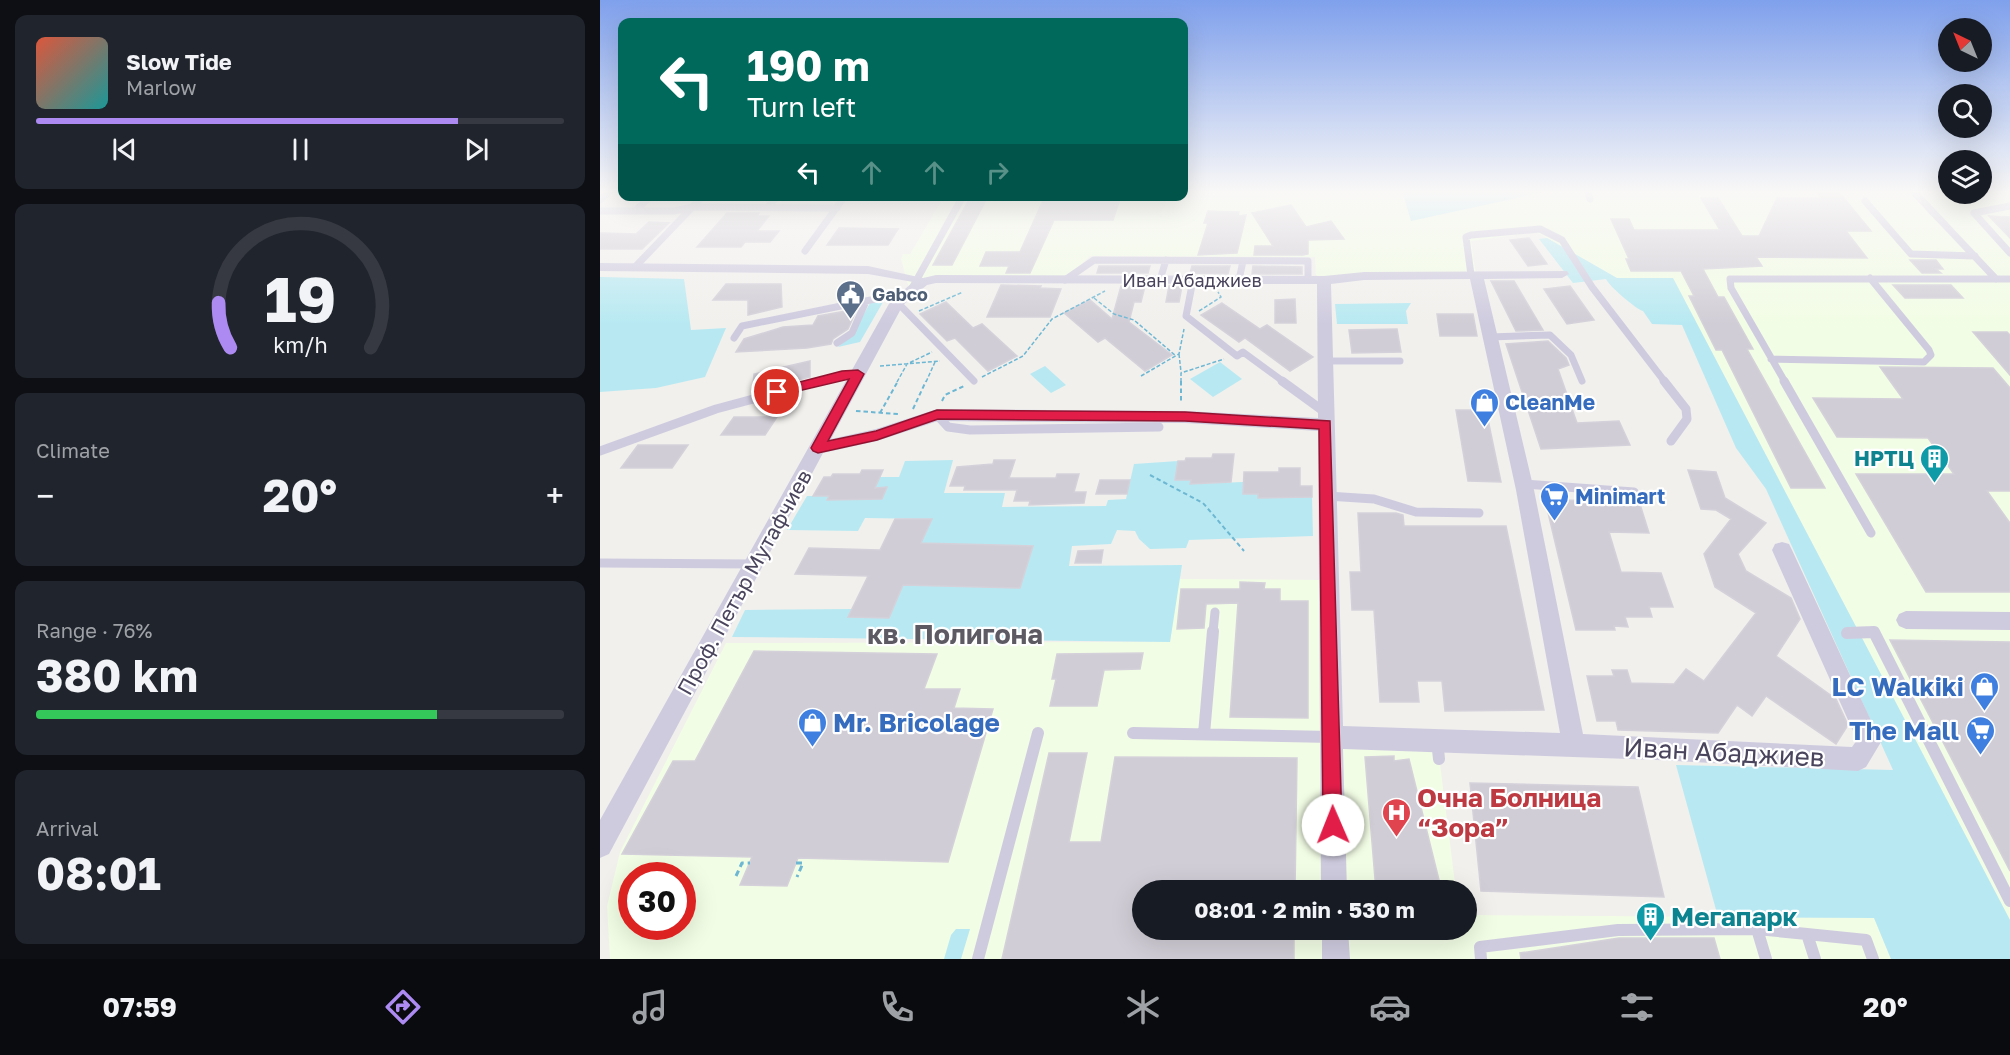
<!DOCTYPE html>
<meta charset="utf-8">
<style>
body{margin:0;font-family:"Golos Text",sans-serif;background:#20242c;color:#f1f3f6;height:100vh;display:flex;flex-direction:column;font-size:22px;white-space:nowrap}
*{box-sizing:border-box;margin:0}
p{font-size:20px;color:#9ea1a6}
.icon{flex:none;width:33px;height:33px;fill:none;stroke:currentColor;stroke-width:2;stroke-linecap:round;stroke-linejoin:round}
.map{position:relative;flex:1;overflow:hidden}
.panel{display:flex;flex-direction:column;gap:15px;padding:15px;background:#0d0f14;width:600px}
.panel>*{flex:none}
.hud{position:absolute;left:18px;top:18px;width:570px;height:183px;border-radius:12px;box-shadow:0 6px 24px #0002;background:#00695c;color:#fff;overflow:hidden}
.needle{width:39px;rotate:317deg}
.fabs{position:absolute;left:1338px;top:18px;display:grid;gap:12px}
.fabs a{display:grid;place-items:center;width:54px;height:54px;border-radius:50%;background:#171b24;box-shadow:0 6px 24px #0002;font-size:30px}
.speed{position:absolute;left:18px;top:862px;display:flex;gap:12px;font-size:30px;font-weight:700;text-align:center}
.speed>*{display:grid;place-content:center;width:78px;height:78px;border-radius:50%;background:#171b24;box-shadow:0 6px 24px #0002;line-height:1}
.speed .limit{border:9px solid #d22;background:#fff;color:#111}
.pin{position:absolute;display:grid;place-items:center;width:51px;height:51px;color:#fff;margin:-26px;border:3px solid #fff;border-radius:50%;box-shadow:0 2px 6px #0007}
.me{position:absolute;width:66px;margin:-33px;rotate:359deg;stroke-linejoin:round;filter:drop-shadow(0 0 4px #0008)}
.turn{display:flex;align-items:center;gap:21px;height:126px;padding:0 30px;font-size:27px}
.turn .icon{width:78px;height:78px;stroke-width:2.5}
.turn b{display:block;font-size:42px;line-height:51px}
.lanes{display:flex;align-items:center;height:57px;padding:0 30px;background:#0003;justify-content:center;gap:30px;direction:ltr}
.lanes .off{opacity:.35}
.big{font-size:45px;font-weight:700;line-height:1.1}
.panel .card{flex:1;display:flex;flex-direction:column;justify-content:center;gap:9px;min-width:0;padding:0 21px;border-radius:12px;background:#20242c}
.panel .dial{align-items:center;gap:0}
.dial svg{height:156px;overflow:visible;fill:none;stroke:#363941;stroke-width:7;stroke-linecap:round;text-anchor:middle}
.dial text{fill:#f1f3f6;stroke:none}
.song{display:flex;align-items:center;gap:18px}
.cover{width:72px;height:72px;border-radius:9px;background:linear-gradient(135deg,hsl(10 70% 55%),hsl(180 70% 35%))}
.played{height:6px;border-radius:3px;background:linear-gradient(90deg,#ac8af2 80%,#363941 80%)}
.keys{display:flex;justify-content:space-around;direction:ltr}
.heat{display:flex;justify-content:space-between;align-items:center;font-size:33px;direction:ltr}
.charge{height:9px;border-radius:4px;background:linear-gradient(90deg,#34c759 76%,#363941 0)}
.trip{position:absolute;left:532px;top:880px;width:345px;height:60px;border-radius:30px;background:#171b24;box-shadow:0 6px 24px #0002;font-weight:700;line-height:60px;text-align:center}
.tab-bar{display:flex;height:96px;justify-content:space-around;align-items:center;background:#090b0e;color:#9ea1a6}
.tab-bar .icon{width:42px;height:42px}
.tab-bar .selected{color:#ac8af2}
.tab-bar b{font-size:27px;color:#f1f3f6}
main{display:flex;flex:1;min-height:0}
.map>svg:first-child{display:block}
.commercial{fill:#f2fde5;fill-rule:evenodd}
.green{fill:#b8e9f2}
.building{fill:#d1cdd6;stroke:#d5d1da;stroke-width:1.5}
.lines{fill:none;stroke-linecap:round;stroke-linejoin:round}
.path-far2{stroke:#6db7d3;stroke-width:1.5;stroke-dasharray:4 2;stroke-linecap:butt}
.path-far1{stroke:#6db7d3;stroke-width:2;stroke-dasharray:4.5 3;stroke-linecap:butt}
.path{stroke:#6db7d3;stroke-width:3;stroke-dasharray:6 4;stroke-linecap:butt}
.service-far2{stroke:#cfcbdf;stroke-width:7}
.service-far1{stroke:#cfcbdf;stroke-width:9}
.service{stroke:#cfcbdf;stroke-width:12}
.minor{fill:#cfcbdf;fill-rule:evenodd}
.route{fill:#e11d48;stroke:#92132f;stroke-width:1.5}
.labels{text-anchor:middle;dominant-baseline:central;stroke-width:4.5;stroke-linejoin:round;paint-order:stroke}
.far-street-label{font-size:18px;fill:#4a445d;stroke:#fff}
.far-service-label{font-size:18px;font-weight:bold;fill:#4e5e75;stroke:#fff;text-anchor:start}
.shop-label{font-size:21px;font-weight:bold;fill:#366cbe;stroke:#fff;text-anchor:start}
.culture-label{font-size:21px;font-weight:bold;fill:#0d838f;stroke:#fff;text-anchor:end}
.street-label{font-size:21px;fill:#4a445d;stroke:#fff}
.near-shop-label{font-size:26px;font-weight:bold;fill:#366cbe;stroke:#fff;text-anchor:end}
.near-street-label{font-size:26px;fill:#4a445d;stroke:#fff}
.near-health-label{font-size:26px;font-weight:bold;fill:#be3a42;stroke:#fff;text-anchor:start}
.near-culture-label{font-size:26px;font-weight:bold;fill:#0d838f;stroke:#fff;text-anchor:start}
.district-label{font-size:27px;font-weight:bold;fill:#5d5a63;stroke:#fff}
</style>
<main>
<section class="panel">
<div class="card">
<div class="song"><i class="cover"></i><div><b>Slow Tide</b><p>Marlow</p></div></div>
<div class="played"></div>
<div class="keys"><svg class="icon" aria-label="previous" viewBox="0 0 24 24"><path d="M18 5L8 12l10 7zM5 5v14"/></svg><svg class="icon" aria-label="pause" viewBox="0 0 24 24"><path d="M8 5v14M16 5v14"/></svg><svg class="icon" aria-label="next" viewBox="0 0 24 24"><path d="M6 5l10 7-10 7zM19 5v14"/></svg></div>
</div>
<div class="card dial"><svg viewBox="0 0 100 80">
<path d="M14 69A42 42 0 1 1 86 69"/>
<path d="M14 69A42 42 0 0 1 8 46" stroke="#ac8af2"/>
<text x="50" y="56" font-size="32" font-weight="700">19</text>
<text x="50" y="72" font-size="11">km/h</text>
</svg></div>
<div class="card"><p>Climate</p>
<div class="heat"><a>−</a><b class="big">20°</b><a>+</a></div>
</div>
<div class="card"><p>Range · 76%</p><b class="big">380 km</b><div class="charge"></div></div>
<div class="card"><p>Arrival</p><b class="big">08:01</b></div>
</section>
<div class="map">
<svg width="1410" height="959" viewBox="0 0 1410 959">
<rect width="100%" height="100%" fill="#f1f0ed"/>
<!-- commercial -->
<path class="commercial" d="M584,190H1348V194L1410,190V920L1073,278H1017L936,232L871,241L876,275L724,280L716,275L715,257L490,256L465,280L336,279L310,292L301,259L303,254H310L344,197L584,196Z
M579,579L728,580L731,737L837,740L856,891H543V930H867V915L1274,918L1291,959H10L7,906L20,852L126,643L570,642ZM32,876H82V927H32Z"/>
<!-- green -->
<path class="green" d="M802,190H953L811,221Z
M947,238L1017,278H1073L1410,920V959H1291L1274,918L1118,917L1076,765L1293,770L1166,489L1136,448L1082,325L1052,324L1043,311C1037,310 1008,285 1006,279L973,283L939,239Z
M0,277L84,279L91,330L126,328L105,377L56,388L0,392Z
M283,302L260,342L238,347L252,335L270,303Z
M811,303L806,311L808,324H737L735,304Z
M620,362L642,379L613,397L590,379Z
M445,366L466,385L451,393L430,374Z
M353,460L344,493H405L402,507L506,506L508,500L526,499L534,464L578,461L575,480H591L590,484L643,482V494H658V498L712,497L713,536L589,540L586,548L550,549L539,539L535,531L517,530L511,544L472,546L469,566L582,565L570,642L132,637L145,610L252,609L249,617L289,618L303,585L420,588L433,546L321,543L331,519L265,518L258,531L187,530L207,496H229L228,500H258L287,488L275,487L280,477H299L305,461Z
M356,929H370L361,959H344L351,935Z"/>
<!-- building -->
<path class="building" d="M1216,192H1239L1271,231H1246L1267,258L1156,257L1162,266L1103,269L1118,297H1124L1153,349H1147L1225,488H1191L1122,350H1116L1089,296H1094L1081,271H1031L1026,259H1029L1011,219H1029L1034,230H1120L1101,198H1118L1142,236H1159L1177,198H1221Z
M371,196H388L352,265H333Z
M445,196H521L513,220H454L430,273H406L409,266H380L386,252H420Z
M691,205L706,227L731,221L744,239L708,240V254L703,255H654L655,246H673L652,213Z
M608,211L639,212L638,216L646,215L637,253L598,255L608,223H604Z
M127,213H159L157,216H169L157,231H179L170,242H145L141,247H97Z
M1389,216L1410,217V238Z
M49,222L69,223L42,249H0V233L36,234Z
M239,228L298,229L288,245H227Z
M929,238L947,264L928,266L910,240Z
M1310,260H1336L1343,269H1336L1341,273H1322Z
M499,266H550L548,273H497Z
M592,266H630L628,274L590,273Z
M653,266L702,267V274H652Z
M891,281H914L943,330L916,331Z
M126,284H181L182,307L148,315V300H113Z
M401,285L441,286L440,288L461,289L450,317H387Z
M1293,285H1351L1363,298H1305Z
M521,286H545L541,302H534L529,322L572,355L545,371L505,338L498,342L464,313L490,300L512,319Z
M569,286H582L579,302H566Z
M970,286L994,320L967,324L944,289Z
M695,299L696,323H675V300Z
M346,302L373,328L382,324L417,356L388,371L355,338L347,341L320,314Z
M622,303L660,329L667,325L713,357L690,371L645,338L639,342L601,315Z
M257,309L248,329L233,339L231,344L207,348L136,352L144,339L183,327L213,325L218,316Z
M837,314H873L877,336H840Z
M797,329L801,352L752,353L749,330Z
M1373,332H1407L1410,335V375Z
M948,341L966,358L969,365L958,369L977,423L1019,421L1030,445L941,449L906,344Z
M210,361V377L159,390L153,386L154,374Z
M1280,367L1393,368L1410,388V491H1387L1410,523V592H1326L1256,474H1354L1328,438L1237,437L1213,398L1303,399Z
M856,410H886L901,482L868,481Z
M134,417H177L165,435H121Z
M38,445H88L72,468H21Z
M613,454H634L631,482L590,484L591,480H575L578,461H585L586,458H612Z
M394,460H415L409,478H456L457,474H479L474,492H486L484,503L429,505L430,501H414L417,490H364L365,486H350L357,467L393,464Z
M679,468H700V486H712V497L658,498V494H643L644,472H679Z
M262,470H283L275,488L287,487L282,499L227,500L229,496H213L224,477H231L233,474H260Z
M1088,470L1116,472L1125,498L1166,523L1138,554L1146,571L1191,598L1200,619L1176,656L1236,699L1248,725L1236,744L1166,696L1152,716L1137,705L1118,733L1018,730L1016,721H997L987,676H1014L1012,670H1027L1031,683L1074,684L1086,669L1104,681L1156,613L1115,587L1104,554L1131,519L1116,510L1101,509Z
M500,480H530L527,494H496Z
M945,500L1039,501L1049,533L1009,532L1021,572L1061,573L1073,607H1049L1052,617H1025L1028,627L1014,626L1015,630H976Z
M758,513H796L803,515L804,526H906L944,710L845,711L842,681H817L819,702H780L774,610H752L750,572H761Z
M295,519H332L321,543L433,546L420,588L303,585L289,618L248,617L268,576L195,574L209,548L280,550Z
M503,550L501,563H475L478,551Z
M640,582L665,583L664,589H680V601H708V718L630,717L638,603L606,604L604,628L577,629L581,589H640Z
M1290,640L1410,642V871Z
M154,651L337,654L324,689H360L354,708L393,709L348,862L198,858L187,886L140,885L152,857L22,854L73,761H95Z
M543,653L540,669L504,670L497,706H450L456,679H452L457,654Z
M449,753H487L469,842H501L515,757L697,758L695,891H543V930H694V959H402Z
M794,756V761L809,759L841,888H837L838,891H776L765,757Z
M870,783L1038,787L1064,897L881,891Z
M1019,938H1114L1120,959H921L920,953Z"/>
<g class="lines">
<!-- path-far2 -->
<path class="path-far2" d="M494,298L514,314L534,320L576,356
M319,311L363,292
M599,311L621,297L618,292
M579,354L581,372
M280,366L340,361
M541,376L579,354L584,329
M382,377L423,356L452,319L505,291
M297,382L307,364L332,352
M326,382L335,362
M581,382V373L624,359"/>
<!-- path-far1 -->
<path class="path-far1" d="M581,381V403
M342,401L345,395L364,386
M313,409L326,381
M256,411L298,414
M280,413L298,381
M550,475L603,503L644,551"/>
<!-- path -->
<path class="path" d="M196,863H203L197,877
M136,876L142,863H150"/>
<!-- service-far2 -->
<path class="service-far2" d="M987,190L990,199
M1312,190L1396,279
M0,200L11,190
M1265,201L1311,254L1375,256
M1410,206L1374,213L1410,253
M168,207L177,196
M0,211H74L93,207L237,208
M35,211L51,196
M205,251L245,196
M35,267L103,196
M871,275L866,237L871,235L940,229L962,240L992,287L1065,382
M465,280L494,260L708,261V280
M560,280L566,260
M593,280L586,316L637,356L643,352L684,382
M639,280L643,261
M297,302L374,381
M890,337L950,335L971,355L982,381
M134,338L142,326L310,292L363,196
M237,343L252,333L266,301
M1171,359L1324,362L1331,355L1329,350L1270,278
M725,361H800
M214,382L258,374
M1185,382L1131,288L1130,279H1410"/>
<!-- service-far1 -->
<path class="service-far1" d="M682,381L726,413
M1064,381L1086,409L1087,419L1071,441
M1184,381L1271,533
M337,415L348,427L370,430L559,427
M0,451L116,409L220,381
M924,484L1034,492
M727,496L774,499L816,512L879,513
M0,563L153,564
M613,632L615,612
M1265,632H1274"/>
<!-- service -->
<path class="service" d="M1247,633L1274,632L1410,901
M533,733L731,737
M604,734L613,631
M837,740L839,759
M1157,929L1166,959
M378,959L438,733
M881,959L880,947L1018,930L1157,929L1207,934
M1215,959L1207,934L1266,940L1273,959"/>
<!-- minor -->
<path class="minor" d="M0,263L268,266L323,278L336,275L724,276L764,272L967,271L969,274L962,278L884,279L934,490L983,734L1252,747L1257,740L1172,550L1175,544L1182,542L1189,544L1192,550L1281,742L1266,767L1258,771L1057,760L743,749L747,891H721L718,431L585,423L338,421L277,441L223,453L9,854L0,858V820L290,302L313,282L268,274L0,271ZM870,279L916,490L960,733L743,726L731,284L764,280ZM336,283L717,284L718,418L585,411L337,409L276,429L231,439L303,305L327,285Z
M1306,611L1410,612V630L1306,629L1299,626L1296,620L1299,614Z
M722,930H748L750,959H722Z"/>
</g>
<!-- sky -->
<linearGradient id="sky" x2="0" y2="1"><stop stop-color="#7fa0ec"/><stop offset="0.59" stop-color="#f9f8f7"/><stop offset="1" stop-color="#f9f8f7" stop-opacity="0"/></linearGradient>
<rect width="1410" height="324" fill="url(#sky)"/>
<!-- route -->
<path class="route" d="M258,370L264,374L228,441L276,431L337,410L585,412L730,421L742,825L739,832L733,835L726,832L723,825L719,429L585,421L338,419L277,440L218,453L213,451L211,448L249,379L177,396L171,392L173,389L242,371Z"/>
<!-- icons -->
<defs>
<symbol id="civic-pin" viewBox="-11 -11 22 30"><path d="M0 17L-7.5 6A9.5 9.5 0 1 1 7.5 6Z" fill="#5c6f8a" stroke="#fff"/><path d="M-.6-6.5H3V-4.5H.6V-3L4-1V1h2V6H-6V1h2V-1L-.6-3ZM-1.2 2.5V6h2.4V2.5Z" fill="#fff"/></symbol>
<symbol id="shop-pin" viewBox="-11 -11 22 30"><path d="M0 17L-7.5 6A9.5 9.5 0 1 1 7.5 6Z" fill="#3f7fe0" stroke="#fff"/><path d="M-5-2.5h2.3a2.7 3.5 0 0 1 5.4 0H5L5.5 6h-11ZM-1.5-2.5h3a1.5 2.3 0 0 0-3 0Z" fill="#fff"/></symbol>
<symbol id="building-pin" viewBox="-11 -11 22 30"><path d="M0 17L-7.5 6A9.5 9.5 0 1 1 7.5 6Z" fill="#0f9aa8" stroke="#fff"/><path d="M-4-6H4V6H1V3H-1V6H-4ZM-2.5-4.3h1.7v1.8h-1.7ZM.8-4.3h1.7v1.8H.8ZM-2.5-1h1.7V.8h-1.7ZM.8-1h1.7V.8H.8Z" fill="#fff"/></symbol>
<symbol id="supermarket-pin" viewBox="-11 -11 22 30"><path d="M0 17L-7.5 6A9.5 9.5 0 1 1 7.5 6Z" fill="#3f7fe0" stroke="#fff"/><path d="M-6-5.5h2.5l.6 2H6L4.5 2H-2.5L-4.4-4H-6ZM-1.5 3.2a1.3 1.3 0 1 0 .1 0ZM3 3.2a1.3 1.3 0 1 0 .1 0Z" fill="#fff"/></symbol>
<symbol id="hospital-pin" viewBox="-11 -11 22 30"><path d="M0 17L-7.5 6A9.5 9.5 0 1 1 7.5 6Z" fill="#e0444e" stroke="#fff"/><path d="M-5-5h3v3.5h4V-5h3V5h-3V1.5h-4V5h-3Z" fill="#fff"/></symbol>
</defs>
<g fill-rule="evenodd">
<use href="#civic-pin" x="234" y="278" width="33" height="45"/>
<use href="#shop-pin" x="868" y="386" width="33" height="45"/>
<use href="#building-pin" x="1318" y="442" width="33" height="45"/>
<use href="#supermarket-pin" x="938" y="480" width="33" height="45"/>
<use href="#shop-pin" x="1368" y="670" width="33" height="45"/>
<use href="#shop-pin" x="196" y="706" width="33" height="45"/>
<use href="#supermarket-pin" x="1364" y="714" width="33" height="45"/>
<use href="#hospital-pin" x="780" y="796" width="33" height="45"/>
<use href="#building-pin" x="1034" y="900" width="33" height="45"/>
</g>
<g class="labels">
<!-- far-street labels -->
<g class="far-street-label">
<text x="592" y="280">Иван Абаджиев</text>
</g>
<!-- far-service labels -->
<g class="far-service-label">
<text x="272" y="294">Gabco</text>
</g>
<!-- shop labels -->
<g class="shop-label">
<text x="905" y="402">CleanMe</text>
<text x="975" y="496">Minimart</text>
</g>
<!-- culture labels -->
<g class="culture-label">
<text x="1314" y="458">НРТЦ</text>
</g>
<!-- street labels -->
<g class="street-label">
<text transform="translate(144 582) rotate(-61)">Проф. Петър Мутафчиев</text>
</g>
<!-- near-shop labels -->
<g class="near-shop-label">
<text x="1364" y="686">LC Walkiki</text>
<text x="233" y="722" text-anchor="start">Mr. Bricolage</text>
<text x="1359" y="730">The Mall</text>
</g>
<!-- near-street labels -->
<g class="near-street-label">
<text transform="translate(1124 752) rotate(3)">Иван Абаджиев</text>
</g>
<!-- near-health labels -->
<g class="near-health-label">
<text x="817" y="797">Очна Болница<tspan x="817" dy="30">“Зора”</tspan></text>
</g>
<!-- near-culture labels -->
<g class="near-culture-label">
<text x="1071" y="916">Мегапарк</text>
</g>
<!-- district labels -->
<g class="district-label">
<text x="355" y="634">кв. Полигона</text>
</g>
</g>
</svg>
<div class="fabs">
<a><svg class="needle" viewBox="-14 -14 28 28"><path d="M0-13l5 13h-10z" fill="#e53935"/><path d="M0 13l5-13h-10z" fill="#9ea1a6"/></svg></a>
<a><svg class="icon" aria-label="search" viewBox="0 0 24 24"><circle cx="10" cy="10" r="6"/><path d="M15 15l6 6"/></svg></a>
<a><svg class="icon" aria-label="layers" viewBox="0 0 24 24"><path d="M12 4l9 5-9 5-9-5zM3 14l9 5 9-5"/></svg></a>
</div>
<div class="speed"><div class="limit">30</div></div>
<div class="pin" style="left:177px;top:392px;background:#d93025"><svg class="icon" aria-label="arrive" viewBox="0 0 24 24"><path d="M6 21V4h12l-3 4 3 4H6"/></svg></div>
<svg class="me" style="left:733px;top:825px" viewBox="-20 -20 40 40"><circle r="19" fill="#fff"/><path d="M0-13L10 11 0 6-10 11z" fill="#e11d48"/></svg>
<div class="trip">08:01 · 2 min · 530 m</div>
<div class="hud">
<div class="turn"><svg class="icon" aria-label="left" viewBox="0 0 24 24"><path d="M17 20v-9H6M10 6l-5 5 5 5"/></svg><div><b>190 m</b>Turn left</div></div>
<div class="lanes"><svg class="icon" aria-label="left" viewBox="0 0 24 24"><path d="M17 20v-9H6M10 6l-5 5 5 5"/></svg><svg class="icon off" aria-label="ahead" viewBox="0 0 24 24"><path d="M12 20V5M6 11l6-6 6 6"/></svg><svg class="icon off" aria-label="ahead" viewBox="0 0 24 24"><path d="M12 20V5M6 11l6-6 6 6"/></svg><svg class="icon off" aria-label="right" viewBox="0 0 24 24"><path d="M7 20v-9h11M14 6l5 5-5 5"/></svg></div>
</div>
</div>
</main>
<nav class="tab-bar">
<b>07:59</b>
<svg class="icon selected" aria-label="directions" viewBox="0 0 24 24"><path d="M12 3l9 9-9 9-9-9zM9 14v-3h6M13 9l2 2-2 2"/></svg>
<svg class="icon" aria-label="music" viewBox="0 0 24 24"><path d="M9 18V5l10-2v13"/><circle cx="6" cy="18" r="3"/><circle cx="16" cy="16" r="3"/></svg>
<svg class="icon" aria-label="phone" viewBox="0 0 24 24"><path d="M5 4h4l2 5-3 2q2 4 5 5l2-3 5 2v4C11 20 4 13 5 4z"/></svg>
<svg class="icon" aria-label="climate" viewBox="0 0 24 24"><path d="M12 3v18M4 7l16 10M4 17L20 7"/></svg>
<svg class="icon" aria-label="car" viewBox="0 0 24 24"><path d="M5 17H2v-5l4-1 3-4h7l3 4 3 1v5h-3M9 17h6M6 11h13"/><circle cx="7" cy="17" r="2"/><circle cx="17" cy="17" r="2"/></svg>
<svg class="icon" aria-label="filters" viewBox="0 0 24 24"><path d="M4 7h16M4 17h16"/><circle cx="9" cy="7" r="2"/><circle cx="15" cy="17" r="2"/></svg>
<b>20°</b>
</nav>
